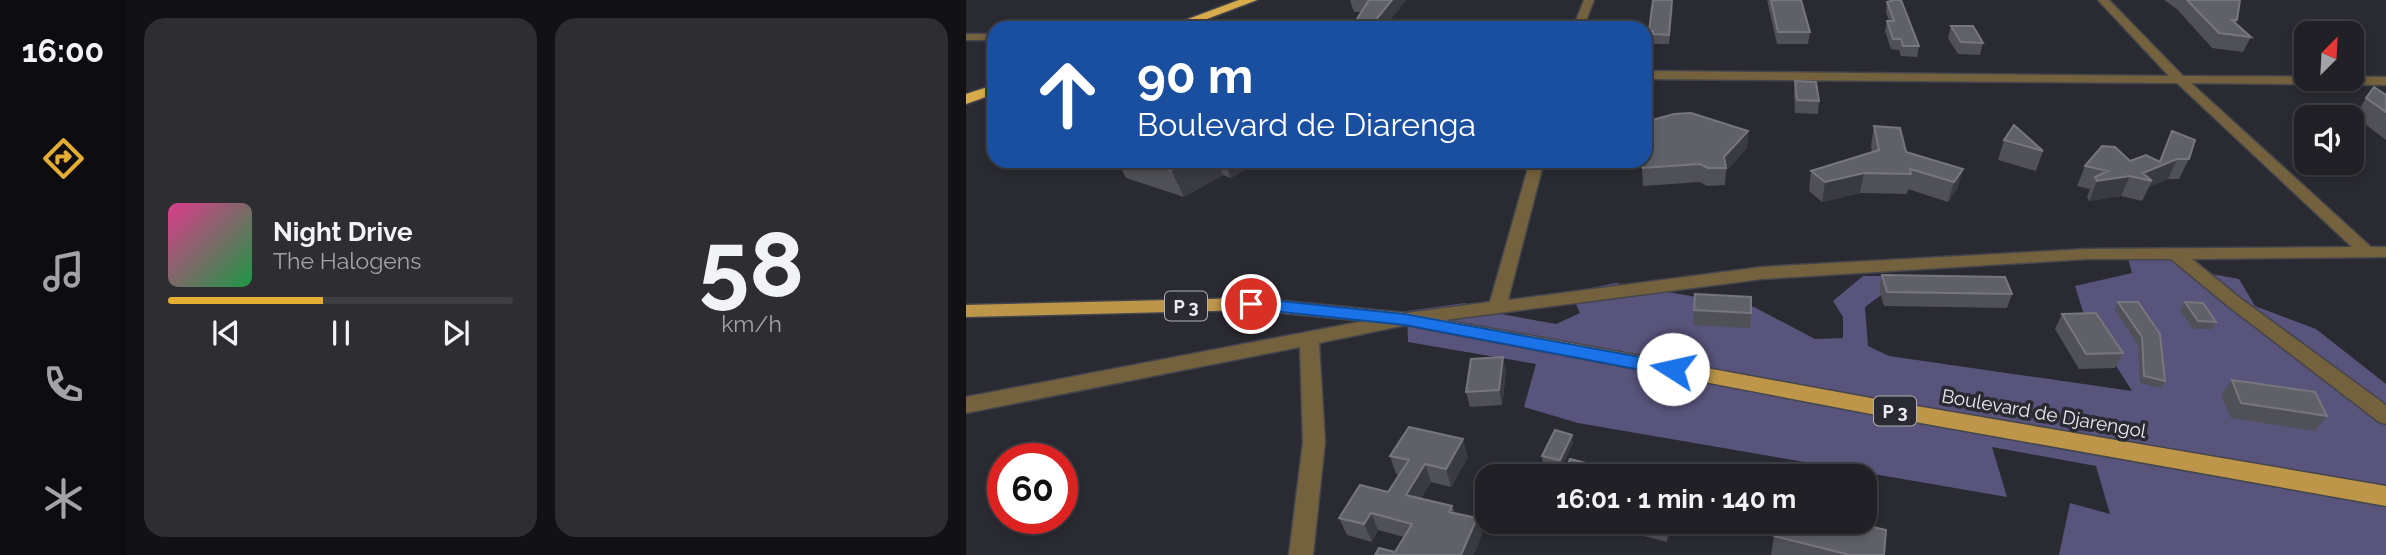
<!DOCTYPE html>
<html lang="fr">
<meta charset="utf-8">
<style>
body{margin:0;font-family:Raleway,sans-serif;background:#2d2d32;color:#f1f3f6;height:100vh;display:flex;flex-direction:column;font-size:26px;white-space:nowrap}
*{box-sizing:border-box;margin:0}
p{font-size:23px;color:#a2a3a7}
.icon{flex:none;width:38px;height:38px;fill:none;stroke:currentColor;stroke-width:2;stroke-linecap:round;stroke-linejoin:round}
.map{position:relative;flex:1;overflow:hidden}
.drawer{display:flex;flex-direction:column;gap:18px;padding:18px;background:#121215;width:840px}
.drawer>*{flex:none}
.banner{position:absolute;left:21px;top:21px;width:665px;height:147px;border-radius:21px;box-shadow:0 4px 10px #0003,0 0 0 2px #3d3e43;background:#1a4fa0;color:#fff;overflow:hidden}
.needle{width:46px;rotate:24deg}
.buttons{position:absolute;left:1328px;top:21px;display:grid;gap:14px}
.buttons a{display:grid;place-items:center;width:70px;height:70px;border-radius:14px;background:#202026;box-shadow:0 4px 10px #0003,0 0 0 2px #3d3e43;font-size:35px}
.speed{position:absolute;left:21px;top:443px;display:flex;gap:14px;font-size:35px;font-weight:700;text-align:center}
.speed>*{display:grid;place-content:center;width:91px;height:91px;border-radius:50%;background:#202026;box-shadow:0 4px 10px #0003,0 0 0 2px #3d3e43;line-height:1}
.speed .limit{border:10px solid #d22;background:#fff;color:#111}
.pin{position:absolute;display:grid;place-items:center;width:60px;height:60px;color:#fff;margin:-30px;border:4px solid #fff;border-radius:50%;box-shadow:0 2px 7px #0007}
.me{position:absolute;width:77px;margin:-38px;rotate:280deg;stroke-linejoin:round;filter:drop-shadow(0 0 5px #0008)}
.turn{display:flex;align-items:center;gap:24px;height:147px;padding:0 35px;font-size:32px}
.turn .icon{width:91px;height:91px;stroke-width:2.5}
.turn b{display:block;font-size:49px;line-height:60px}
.drawer .card{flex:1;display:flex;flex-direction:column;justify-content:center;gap:10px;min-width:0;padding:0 24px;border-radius:21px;background:#2d2d32}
.drawer .dial{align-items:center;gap:0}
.dial b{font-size:91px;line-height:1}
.song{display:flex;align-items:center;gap:21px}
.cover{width:84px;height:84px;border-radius:10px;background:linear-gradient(135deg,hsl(330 70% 55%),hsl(140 70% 35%))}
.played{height:7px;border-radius:4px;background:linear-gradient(90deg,#e4ae35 45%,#3d3e43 45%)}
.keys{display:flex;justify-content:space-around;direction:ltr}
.drawer .tiles{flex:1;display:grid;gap:18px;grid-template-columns:repeat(2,1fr)}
.trip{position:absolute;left:509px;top:464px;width:402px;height:70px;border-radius:21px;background:#202026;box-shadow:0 4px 10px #0003,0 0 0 2px #3d3e43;font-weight:700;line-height:70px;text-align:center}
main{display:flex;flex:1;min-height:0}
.menu{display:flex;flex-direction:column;width:126px;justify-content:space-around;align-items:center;background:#0d0d0f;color:#a2a3a7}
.menu .icon{width:49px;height:49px}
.menu .on{color:#e4ae35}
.menu b{font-size:32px;color:#f1f3f6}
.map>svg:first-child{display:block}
.forest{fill:#58547c}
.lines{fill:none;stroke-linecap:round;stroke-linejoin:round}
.minor-casing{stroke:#45454c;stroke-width:3}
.major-casing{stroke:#45454c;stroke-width:3}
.highway-casing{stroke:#45454c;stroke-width:3}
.minor{fill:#74613e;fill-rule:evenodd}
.major{fill:#bd9649;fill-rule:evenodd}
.highway{fill:#daab4b;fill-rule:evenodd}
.wall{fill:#505057}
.shaded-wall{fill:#3a3a42}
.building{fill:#606068;stroke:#76767d;stroke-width:2}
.route{fill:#1a73e8;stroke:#114b97;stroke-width:2}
.labels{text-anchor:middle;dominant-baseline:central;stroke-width:7;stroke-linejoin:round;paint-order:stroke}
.shield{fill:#2a2a32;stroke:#b0b0b6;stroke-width:2}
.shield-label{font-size:18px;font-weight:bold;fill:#e9e9ee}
.street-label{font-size:19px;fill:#e9e9ee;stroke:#2a2a32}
</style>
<main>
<nav class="menu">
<b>16:00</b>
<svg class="icon on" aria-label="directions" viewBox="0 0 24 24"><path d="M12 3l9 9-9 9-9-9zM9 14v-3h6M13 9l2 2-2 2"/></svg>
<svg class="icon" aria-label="music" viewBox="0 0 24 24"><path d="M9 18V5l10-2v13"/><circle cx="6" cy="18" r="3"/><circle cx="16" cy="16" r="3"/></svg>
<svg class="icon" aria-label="phone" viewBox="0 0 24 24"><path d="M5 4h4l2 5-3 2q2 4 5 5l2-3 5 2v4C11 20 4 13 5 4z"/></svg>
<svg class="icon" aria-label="climate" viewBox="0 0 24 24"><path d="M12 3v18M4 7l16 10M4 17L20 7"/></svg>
</nav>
<section class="drawer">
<div class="tiles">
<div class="card">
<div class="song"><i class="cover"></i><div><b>Night Drive</b><p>The Halogens</p></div></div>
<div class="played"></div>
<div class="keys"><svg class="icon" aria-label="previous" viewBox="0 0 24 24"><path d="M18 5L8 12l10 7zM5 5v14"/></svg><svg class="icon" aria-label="pause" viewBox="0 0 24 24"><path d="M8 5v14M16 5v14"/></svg><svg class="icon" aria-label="next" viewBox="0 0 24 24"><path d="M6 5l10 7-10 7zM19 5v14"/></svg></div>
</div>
<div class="card dial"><b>58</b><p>km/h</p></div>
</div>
</section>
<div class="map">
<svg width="1420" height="555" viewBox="0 0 1420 555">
<rect width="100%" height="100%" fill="#2a2a32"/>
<!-- forest -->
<path class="forest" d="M1162,258H1206L1229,271L1273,279L1289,306L1350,329L1420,384V555H1093L1104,503L1144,514L1130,466L1026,447L1041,497L612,423L558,407L570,364L442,342L441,311L499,303L530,313L590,324L614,313L604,292L650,283L788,307L849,339L877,338V317L867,301L897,276H960L973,290H922L899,307L902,346L923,356L1166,391L1118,315L1109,286L1166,273Z"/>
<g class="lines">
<defs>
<path id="minor" d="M618,0H628L617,28H607Z
M1132,0H1143L1217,76L1420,77V85L1225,83L1405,247H1420V257L1226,259L1274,298L1420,405V424L1413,422L1262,306L1205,259H1122L796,279L440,325L353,343L359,442L347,555H323L337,442L334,347L0,413V397L440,313L524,302L564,161H578L542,300L796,267L1122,249L1386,247L1211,83L679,79V71L1203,76Z
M0,34H28V40H0Z"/>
<path id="major" d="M285,298L440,313L921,401L1420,486V506L921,417L440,325L285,310L0,317V305Z"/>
<path id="highway" d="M273,0H291L217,28H198Z
M28,85V94L0,104V94Z"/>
</defs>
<!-- minor casing -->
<use href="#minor" class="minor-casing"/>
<!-- major casing -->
<use href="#major" class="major-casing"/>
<!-- highway casing -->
<use href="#highway" class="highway-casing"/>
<!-- minor -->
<use href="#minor" class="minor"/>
<!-- major -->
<use href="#major" class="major"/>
<!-- highway -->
<use href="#highway" class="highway"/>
</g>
<!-- wall -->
<path class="wall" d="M384,0H440L421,24L422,28H384L382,22H389L395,12H388Z
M801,0H835L844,32L842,44H811Z
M1198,0H1274L1271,20L1270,24L1285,37L1277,52L1246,48L1211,9Z
M921,2L953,46L951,57L935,56L933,50L925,49L919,31L921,21H923L920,12Z
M707,7L703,44H687V41H683V31Z
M985,26L1017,43L1014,55L992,54L982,38Z
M829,81L853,101L852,114L829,113L828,94Z
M1420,95V140L1389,116L1400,98Z
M908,126L940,152L997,169L991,189L982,202L942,189L941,194L894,193L856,202L843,191L845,171L906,152L905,146Z
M782,131L781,148L760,171L759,185L741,186L734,182L677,186L676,169L668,161H679Z
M1206,131L1223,159L1213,179H1202L1183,187L1176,201L1155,196L1123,201L1121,197L1124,189L1111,186L1119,166L1164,161H1193Z
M1038,140L1077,151L1070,171L1032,160Z
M151,161H294L265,178L257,175L218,197L160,178Z
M916,275L1046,294L1041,308L918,306L913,289Z
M1152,302L1194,334L1199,381L1195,388L1174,383L1172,345L1149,310Z
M1219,302L1250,322L1246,329H1227L1214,310Z
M728,310L785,313L784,328L727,325Z
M1096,314L1157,353L1149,368L1113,369L1089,329Z
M540,372L536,405L504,407L500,392Z
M1266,380L1361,416L1349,431L1265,418L1255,395Z
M607,442L595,468L577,464L576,456Z
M424,456L502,457L485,487L465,482L455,498L486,506L489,513L511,518L516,535L429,552L438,537L412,530L406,542L381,535L373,518L422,492L433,475L430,474Z
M623,522H708L701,542Z
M808,536L918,555H805Z"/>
<!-- shaded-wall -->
<path class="shaded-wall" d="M426,0H440L421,24L422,28H410L408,22Z
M707,0V7L703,44V35Z
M782,131L781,148L760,171L758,157Z
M1211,159L1202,179L1183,187L1186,181L1177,173Z
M222,161H250L257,175L218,197L205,170Z
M258,161H294L265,178Z
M997,169L991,189L982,202L988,182Z
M898,173L894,193L856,202L859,182Z
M1164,176L1155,196L1123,201L1131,181Z
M537,357L540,372L536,405L533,390Z
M606,435L607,442L595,468L594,460Z
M497,439L502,457L485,487L480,469Z
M459,464L465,482L447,512L440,495Z
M405,513L412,530L406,542L398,524Z
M511,518L516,535L508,555H495Z
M701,522H708L701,542Z"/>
<!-- building -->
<path class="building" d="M403,0H426L408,22L421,23L416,28H388L382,22H389Z
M687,0H706L703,35L687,34V31H683Z
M805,0H835L844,32H812Z
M928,0H935L953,46H937L935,39H927L921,21H928L921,2Z
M1221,0H1274L1271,20H1266L1285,37L1253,33Z
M985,26H1007L1017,43L995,42Z
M829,81L850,82L853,101L831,100Z
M1408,87L1420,95V112L1400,98Z
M725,113L782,131L758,157L760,168H742L734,164L677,168L676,161H679V122L708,114Z
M1048,125L1077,151L1038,140Z
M908,126L934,128L940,152L997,169L988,182L944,169L945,174L898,173L859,182L845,171L913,150Z
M1206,131L1229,140L1223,159H1211L1177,173L1186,181L1164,176L1131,181L1129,177L1142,171L1119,166L1136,146L1149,147L1164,161L1180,155L1194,162Z
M177,161H222L205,170Z
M916,275L1039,277L1046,294L921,292Z
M729,294L785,297V313L728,310Z
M1152,302H1172L1194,334L1199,381L1178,376L1176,337Z
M1219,302L1237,303L1250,322L1232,321Z
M1130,313L1157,353L1120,354L1096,314Z
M537,357L533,390L500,392L505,359Z
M1266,380L1349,392L1361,416L1275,403Z
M443,427L497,439L480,469L459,464L440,495L486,506L483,512L511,518L495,555H409L413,548L429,552L446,524L405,513L398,524L373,518L394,485L422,492L443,460L424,456Z
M589,430L606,435L594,460L576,456Z
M604,459L671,476H597Z
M811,522H886L920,530L918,555H884L808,536Z"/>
<!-- route -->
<path class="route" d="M285,298L439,314L707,363L714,365L716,369L714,374L707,376L439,325L279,308L277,304Z"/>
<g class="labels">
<!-- shield labels -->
<g class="shield">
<rect x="199" y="291.5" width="42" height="29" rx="5"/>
<rect x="908" y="396.5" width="42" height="29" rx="5"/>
</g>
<g class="shield-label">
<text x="220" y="306">P 3</text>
<text x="929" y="411">P 3</text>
</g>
<!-- street labels -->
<g class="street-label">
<text transform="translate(1078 413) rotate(10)">Boulevard de Djarengol</text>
</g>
</g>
</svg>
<div class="buttons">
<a><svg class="needle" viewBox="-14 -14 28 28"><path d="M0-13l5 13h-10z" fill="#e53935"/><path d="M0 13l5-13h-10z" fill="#a2a3a7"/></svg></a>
<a><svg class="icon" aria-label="sound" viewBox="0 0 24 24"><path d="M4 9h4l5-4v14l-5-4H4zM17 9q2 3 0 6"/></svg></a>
</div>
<div class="speed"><div class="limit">60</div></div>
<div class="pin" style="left:285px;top:304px;background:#d93025"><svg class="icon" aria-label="arrive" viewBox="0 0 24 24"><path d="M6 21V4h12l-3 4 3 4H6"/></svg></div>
<svg class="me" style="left:707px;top:369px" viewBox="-20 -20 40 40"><circle r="19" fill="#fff"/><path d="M0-13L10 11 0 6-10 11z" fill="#1a73e8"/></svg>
<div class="trip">16:01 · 1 min · 140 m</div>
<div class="banner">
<div class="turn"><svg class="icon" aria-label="ahead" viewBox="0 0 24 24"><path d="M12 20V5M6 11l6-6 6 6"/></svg><div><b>90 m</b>Boulevard de Diarenga</div></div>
</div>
</div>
</main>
